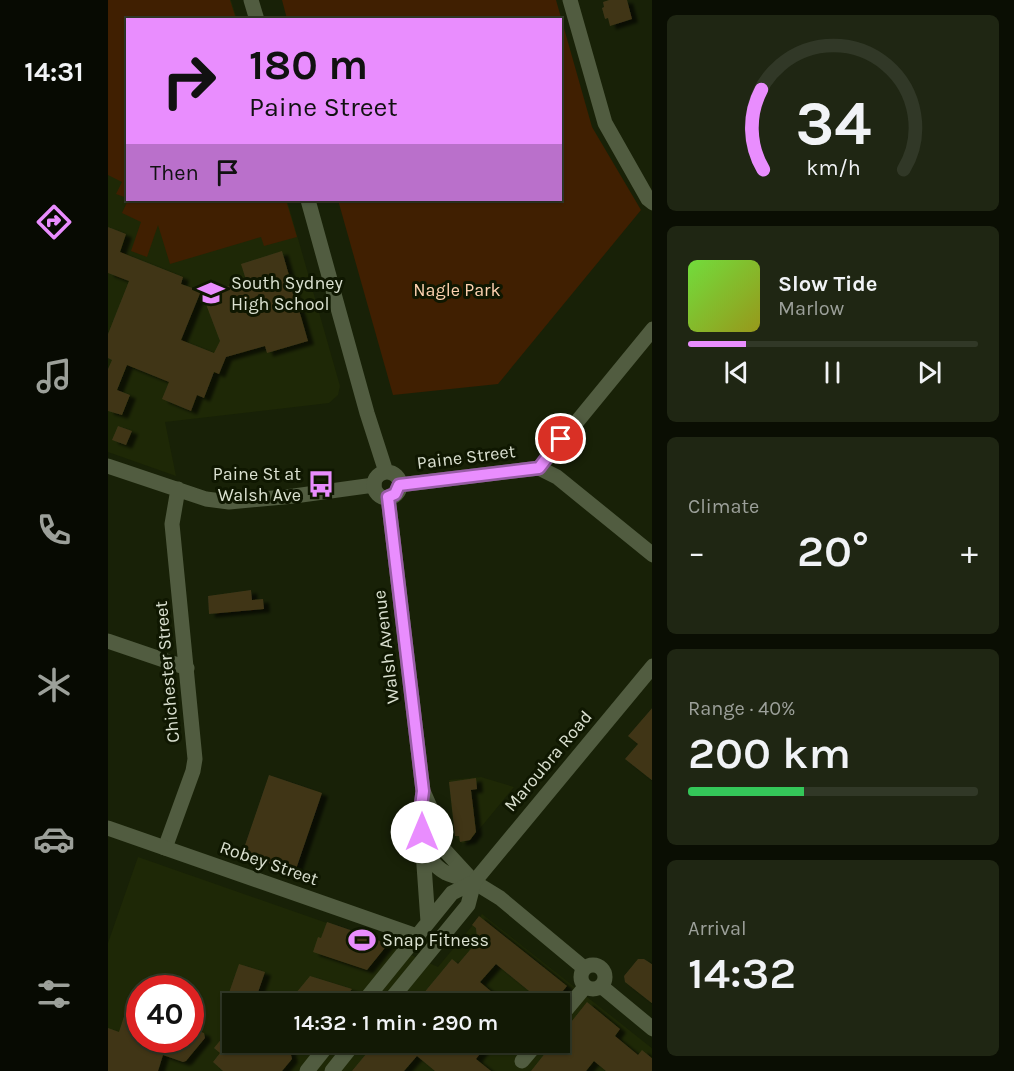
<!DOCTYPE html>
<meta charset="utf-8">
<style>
body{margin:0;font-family:Karla,sans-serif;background:#1f2613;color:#f1f3f6;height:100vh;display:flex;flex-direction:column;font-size:22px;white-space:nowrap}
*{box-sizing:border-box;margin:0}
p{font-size:20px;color:#9ca09a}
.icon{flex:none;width:33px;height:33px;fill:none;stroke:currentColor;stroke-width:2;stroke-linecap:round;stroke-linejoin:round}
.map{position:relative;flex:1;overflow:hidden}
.details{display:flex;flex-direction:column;gap:15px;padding:15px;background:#0a0e03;width:362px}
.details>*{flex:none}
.hud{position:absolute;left:18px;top:18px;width:436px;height:183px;border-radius:0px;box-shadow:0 2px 4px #0004,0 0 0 2px #313827;background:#e98dfe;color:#111;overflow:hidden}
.speed{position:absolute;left:18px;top:975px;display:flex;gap:12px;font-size:30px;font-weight:700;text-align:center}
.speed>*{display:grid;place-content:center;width:78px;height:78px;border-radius:50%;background:#121905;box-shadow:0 2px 4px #0004,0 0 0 2px #313827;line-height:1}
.speed .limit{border:9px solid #d22;background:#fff;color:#111}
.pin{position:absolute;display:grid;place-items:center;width:51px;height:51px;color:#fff;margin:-26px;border:3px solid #fff;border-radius:50%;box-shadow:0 2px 6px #0007}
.me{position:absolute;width:66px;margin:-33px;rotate:0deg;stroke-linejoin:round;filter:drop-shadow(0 0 4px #0008)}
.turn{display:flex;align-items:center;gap:21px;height:126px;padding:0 24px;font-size:27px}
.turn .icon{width:78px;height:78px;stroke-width:2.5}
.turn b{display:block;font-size:42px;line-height:51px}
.then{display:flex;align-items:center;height:57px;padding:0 24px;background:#0003;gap:12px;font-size:22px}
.big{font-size:45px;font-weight:600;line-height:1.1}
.details .tile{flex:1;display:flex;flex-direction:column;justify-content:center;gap:9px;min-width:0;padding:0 21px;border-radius:9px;background:#1f2613}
.details .dial{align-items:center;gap:0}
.dial svg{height:156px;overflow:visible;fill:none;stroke:#313827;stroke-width:7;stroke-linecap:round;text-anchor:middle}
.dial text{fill:#f1f3f6;stroke:none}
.song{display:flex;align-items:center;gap:18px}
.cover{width:72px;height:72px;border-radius:9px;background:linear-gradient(135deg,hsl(100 70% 55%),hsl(60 70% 35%))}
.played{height:6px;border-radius:3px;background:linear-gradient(90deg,#e98dfe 20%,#313827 20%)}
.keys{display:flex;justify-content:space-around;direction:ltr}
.heat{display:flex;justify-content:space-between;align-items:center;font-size:33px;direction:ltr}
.charge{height:9px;border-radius:4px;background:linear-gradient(90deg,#34c759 40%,#313827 0)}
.trip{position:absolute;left:114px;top:993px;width:348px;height:60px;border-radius:0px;background:#121905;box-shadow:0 2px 4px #0004,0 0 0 2px #313827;font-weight:600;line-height:60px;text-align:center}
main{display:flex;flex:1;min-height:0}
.tab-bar{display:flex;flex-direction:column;width:108px;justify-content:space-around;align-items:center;background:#070a02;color:#9ca09a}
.tab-bar .icon{width:42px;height:42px}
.tab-bar .selected{color:#e98dfe}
.tab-bar b{font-size:27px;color:#f1f3f6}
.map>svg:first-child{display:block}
.built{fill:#1e2806;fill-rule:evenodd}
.green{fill:#401f01}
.building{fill:#3f3619;filter:url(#shadow)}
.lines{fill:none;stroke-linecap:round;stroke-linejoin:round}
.minor{stroke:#515c40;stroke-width:15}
.tertiary{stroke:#515c40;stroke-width:15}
.secondary{stroke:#515c40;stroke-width:15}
.route-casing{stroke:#975ca5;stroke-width:15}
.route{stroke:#e98dfe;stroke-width:10}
.labels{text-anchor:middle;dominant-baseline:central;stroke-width:6;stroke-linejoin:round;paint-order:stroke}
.poi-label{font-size:18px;fill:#dbe1d1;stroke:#0f1701;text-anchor:start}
.park-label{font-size:18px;fill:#fed2b1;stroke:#0f1701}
.street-label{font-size:18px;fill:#dbe1d1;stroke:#0f1701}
</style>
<main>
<nav class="tab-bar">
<b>14:31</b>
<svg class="icon selected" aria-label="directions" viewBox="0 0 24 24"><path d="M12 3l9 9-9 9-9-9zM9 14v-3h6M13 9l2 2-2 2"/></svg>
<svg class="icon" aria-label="music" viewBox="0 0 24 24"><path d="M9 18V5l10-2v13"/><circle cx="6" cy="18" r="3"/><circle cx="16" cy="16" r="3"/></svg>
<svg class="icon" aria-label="phone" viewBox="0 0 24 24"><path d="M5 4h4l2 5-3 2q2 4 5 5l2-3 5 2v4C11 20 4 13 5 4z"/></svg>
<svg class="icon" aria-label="climate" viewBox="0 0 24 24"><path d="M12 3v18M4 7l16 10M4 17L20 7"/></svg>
<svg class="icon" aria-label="car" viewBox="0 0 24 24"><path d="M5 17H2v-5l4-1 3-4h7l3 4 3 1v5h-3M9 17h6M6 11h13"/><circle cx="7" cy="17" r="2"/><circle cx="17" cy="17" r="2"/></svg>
<svg class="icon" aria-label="filters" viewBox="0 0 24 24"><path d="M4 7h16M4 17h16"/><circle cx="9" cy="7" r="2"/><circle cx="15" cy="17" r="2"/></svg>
</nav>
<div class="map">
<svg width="545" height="1071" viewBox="0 0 545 1071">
<defs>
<filter id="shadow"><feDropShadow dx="6" dy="3.5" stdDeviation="1.5" flood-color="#0009"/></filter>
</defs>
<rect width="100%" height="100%" fill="#182107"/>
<!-- built -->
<path class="built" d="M0,0H123L129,19L20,20V200H179L232,386L230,395L221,403L57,422L68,476L0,452Z
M373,777L406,787L360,843H354L348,838L341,780Z
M30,857L276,943L330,967L374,914L545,1049L544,1071H0V943ZM32,988H82V1040H32ZM124,1004H452V1042H124Z"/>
<!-- green -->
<path class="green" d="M0,0H122L128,19L20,20L19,198L8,194L14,182L0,175Z
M174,0H448L484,127L533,210L390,384L285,395L230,200H453V20L179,19Z
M20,200H178L189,237L156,246L153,237L62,264L50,225L39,257L23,251L33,222L14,213Z"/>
<!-- building -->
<path class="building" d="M501,0H519L524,19L502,26L500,18L497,19L494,8L496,7L495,2Z
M0,227L18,234L12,252L75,277L73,284L93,291L73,340L106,353L112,341L93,291L139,283L133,264L174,251L200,341L159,353L157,346L118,357L111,374L106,372L96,398L89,395L83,411L54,399L61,382L19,365L9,390L22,395L14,415L0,411V369L4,360L0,358V334L21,281L0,273Z
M10,426L24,431L18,445L4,440Z
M143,590L144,600L155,599L156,609L101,614L100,596Z
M545,707V781L517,759L530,744L520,736Z
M161,775L214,793L187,872L134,854Z
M368,778L369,789L363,790L368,832L362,840L352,842L351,836H347L341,782Z
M371,916L459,986L444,1004H437L388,964L372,982L398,1004H300L311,991L315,994L344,959L350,964L367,944L365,943L369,939L368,928L364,925Z
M219,922L248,932L280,944L259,970L205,952L210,937L213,938Z
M530,959H536L545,965V1004L517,982L516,976Z
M131,964L157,972L146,1004H124V1020L113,1016Z
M202,976L244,989L232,1004H179Z
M22,998L32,1001V1040H82V1028L96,1033L97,1038L78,1061L75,1062L55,1055L50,1071H0V1028L11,1032Z
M479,1002L512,1029L507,1036L530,1055L534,1050L545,1059V1071H498L486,1061L478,1071H423L446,1042H452V1036Z
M124,1026V1042H180L184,1059L174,1071H115L105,1062L112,1053L106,1048Z
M268,1042H381L368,1059L383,1071H327L309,1056L296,1071H244Z"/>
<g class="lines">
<!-- minor -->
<path class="minor" d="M462,0L497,123L540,199L545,203
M0,466L98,499L121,502L186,496L266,485
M431,468L449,477L545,555
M291,485L431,468L545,329
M0,641L79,668
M57,848L85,771L87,759L64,524L70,489
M366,882L392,898L476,968
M473 977a12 12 0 1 1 24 0a12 12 0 1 1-24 0Z
M493,986L545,1029
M452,1017L477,987
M414,1061L430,1042"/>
<!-- tertiary -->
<path class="tertiary" d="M143,0L149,20
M200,200L259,413L278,472
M266 485a13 13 0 1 1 26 0a13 13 0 1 1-26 0Z
M280,497L315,791C311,823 307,855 338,873C347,877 357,879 366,882
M315,791L326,816L331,844L366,882
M0,828L309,936"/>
<!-- secondary -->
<path class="secondary" d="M315,851L320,922
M254,1004L344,893L366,882L545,666
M279,1004L360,905L366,882
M199,1071L222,1042
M224,1071L247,1042"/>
</g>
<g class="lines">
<defs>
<path id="route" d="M314,832L312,814L315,791L280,497L287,494L291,485L431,468L453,439"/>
</defs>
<!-- route casing -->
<use href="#route" class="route-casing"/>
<!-- route -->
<use href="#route" class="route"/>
</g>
<!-- icons -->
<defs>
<symbol id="school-bare" viewBox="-9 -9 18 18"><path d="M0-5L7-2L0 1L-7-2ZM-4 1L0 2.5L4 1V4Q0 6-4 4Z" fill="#e98dfe" stroke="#0f1701" stroke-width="2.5" paint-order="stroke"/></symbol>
<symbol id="bus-bare" viewBox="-9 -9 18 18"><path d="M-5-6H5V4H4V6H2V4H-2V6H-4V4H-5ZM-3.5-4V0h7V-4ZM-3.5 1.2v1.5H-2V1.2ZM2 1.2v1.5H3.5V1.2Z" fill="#e98dfe" stroke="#0f1701" stroke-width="2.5" paint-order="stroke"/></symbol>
<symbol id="stadium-bare" viewBox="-9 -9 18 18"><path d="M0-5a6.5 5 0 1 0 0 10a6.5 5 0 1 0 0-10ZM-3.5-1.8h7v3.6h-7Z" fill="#e98dfe" stroke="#0f1701" stroke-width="2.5" paint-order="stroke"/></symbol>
</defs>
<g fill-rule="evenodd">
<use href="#school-bare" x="84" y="274" width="38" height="38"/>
<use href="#bus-bare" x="194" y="465" width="38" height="38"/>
<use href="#stadium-bare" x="235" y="921" width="38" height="38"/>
</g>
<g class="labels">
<!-- poi labels -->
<g class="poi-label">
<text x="123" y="283">South Sydney<tspan x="123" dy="21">High School</tspan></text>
<text x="193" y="474" text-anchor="end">Paine St at<tspan x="193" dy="21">Walsh Ave</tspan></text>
<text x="274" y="940">Snap Fitness</text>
</g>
<!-- park labels -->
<g class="park-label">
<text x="349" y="290">Nagle Park</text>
</g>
<!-- street labels -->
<g class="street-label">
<text transform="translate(358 457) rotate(-7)">Paine Street</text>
<text transform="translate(278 647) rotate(-97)">Walsh Avenue</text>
<text transform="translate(59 672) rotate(-95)">Chichester Street</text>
<text transform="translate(440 761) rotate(-50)">Maroubra Road</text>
<text transform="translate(161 863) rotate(19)">Robey Street</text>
</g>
</g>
</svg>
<div class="speed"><div class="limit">40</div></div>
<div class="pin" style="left:453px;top:439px;background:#d93025"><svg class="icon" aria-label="arrive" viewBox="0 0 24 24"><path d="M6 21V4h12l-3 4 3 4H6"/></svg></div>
<svg class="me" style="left:314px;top:832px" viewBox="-20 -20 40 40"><circle r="19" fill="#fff"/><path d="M0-13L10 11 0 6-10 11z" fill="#e98dfe"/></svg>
<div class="trip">14:32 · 1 min · 290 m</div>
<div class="hud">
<div class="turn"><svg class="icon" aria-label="right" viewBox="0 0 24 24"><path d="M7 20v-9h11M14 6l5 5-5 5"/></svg><div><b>180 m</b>Paine Street</div></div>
<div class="then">Then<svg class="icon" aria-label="arrive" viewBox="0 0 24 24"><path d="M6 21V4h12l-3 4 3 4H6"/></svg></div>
</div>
</div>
<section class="details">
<div class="tile dial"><svg viewBox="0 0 100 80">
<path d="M14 69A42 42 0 1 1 86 69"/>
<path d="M14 69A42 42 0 0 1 13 28" stroke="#e98dfe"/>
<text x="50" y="56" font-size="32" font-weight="700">34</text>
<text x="50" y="72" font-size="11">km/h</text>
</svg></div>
<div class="tile">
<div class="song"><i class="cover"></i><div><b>Slow Tide</b><p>Marlow</p></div></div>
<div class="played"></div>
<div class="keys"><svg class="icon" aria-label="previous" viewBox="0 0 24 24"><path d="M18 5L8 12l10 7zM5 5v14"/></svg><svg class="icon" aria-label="pause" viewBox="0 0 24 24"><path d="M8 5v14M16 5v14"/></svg><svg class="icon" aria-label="next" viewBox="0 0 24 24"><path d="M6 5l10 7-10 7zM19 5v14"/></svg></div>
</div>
<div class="tile"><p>Climate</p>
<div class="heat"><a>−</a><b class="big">20°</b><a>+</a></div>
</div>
<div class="tile"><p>Range · 40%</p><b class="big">200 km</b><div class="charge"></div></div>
<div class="tile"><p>Arrival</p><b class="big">14:32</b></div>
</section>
</main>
